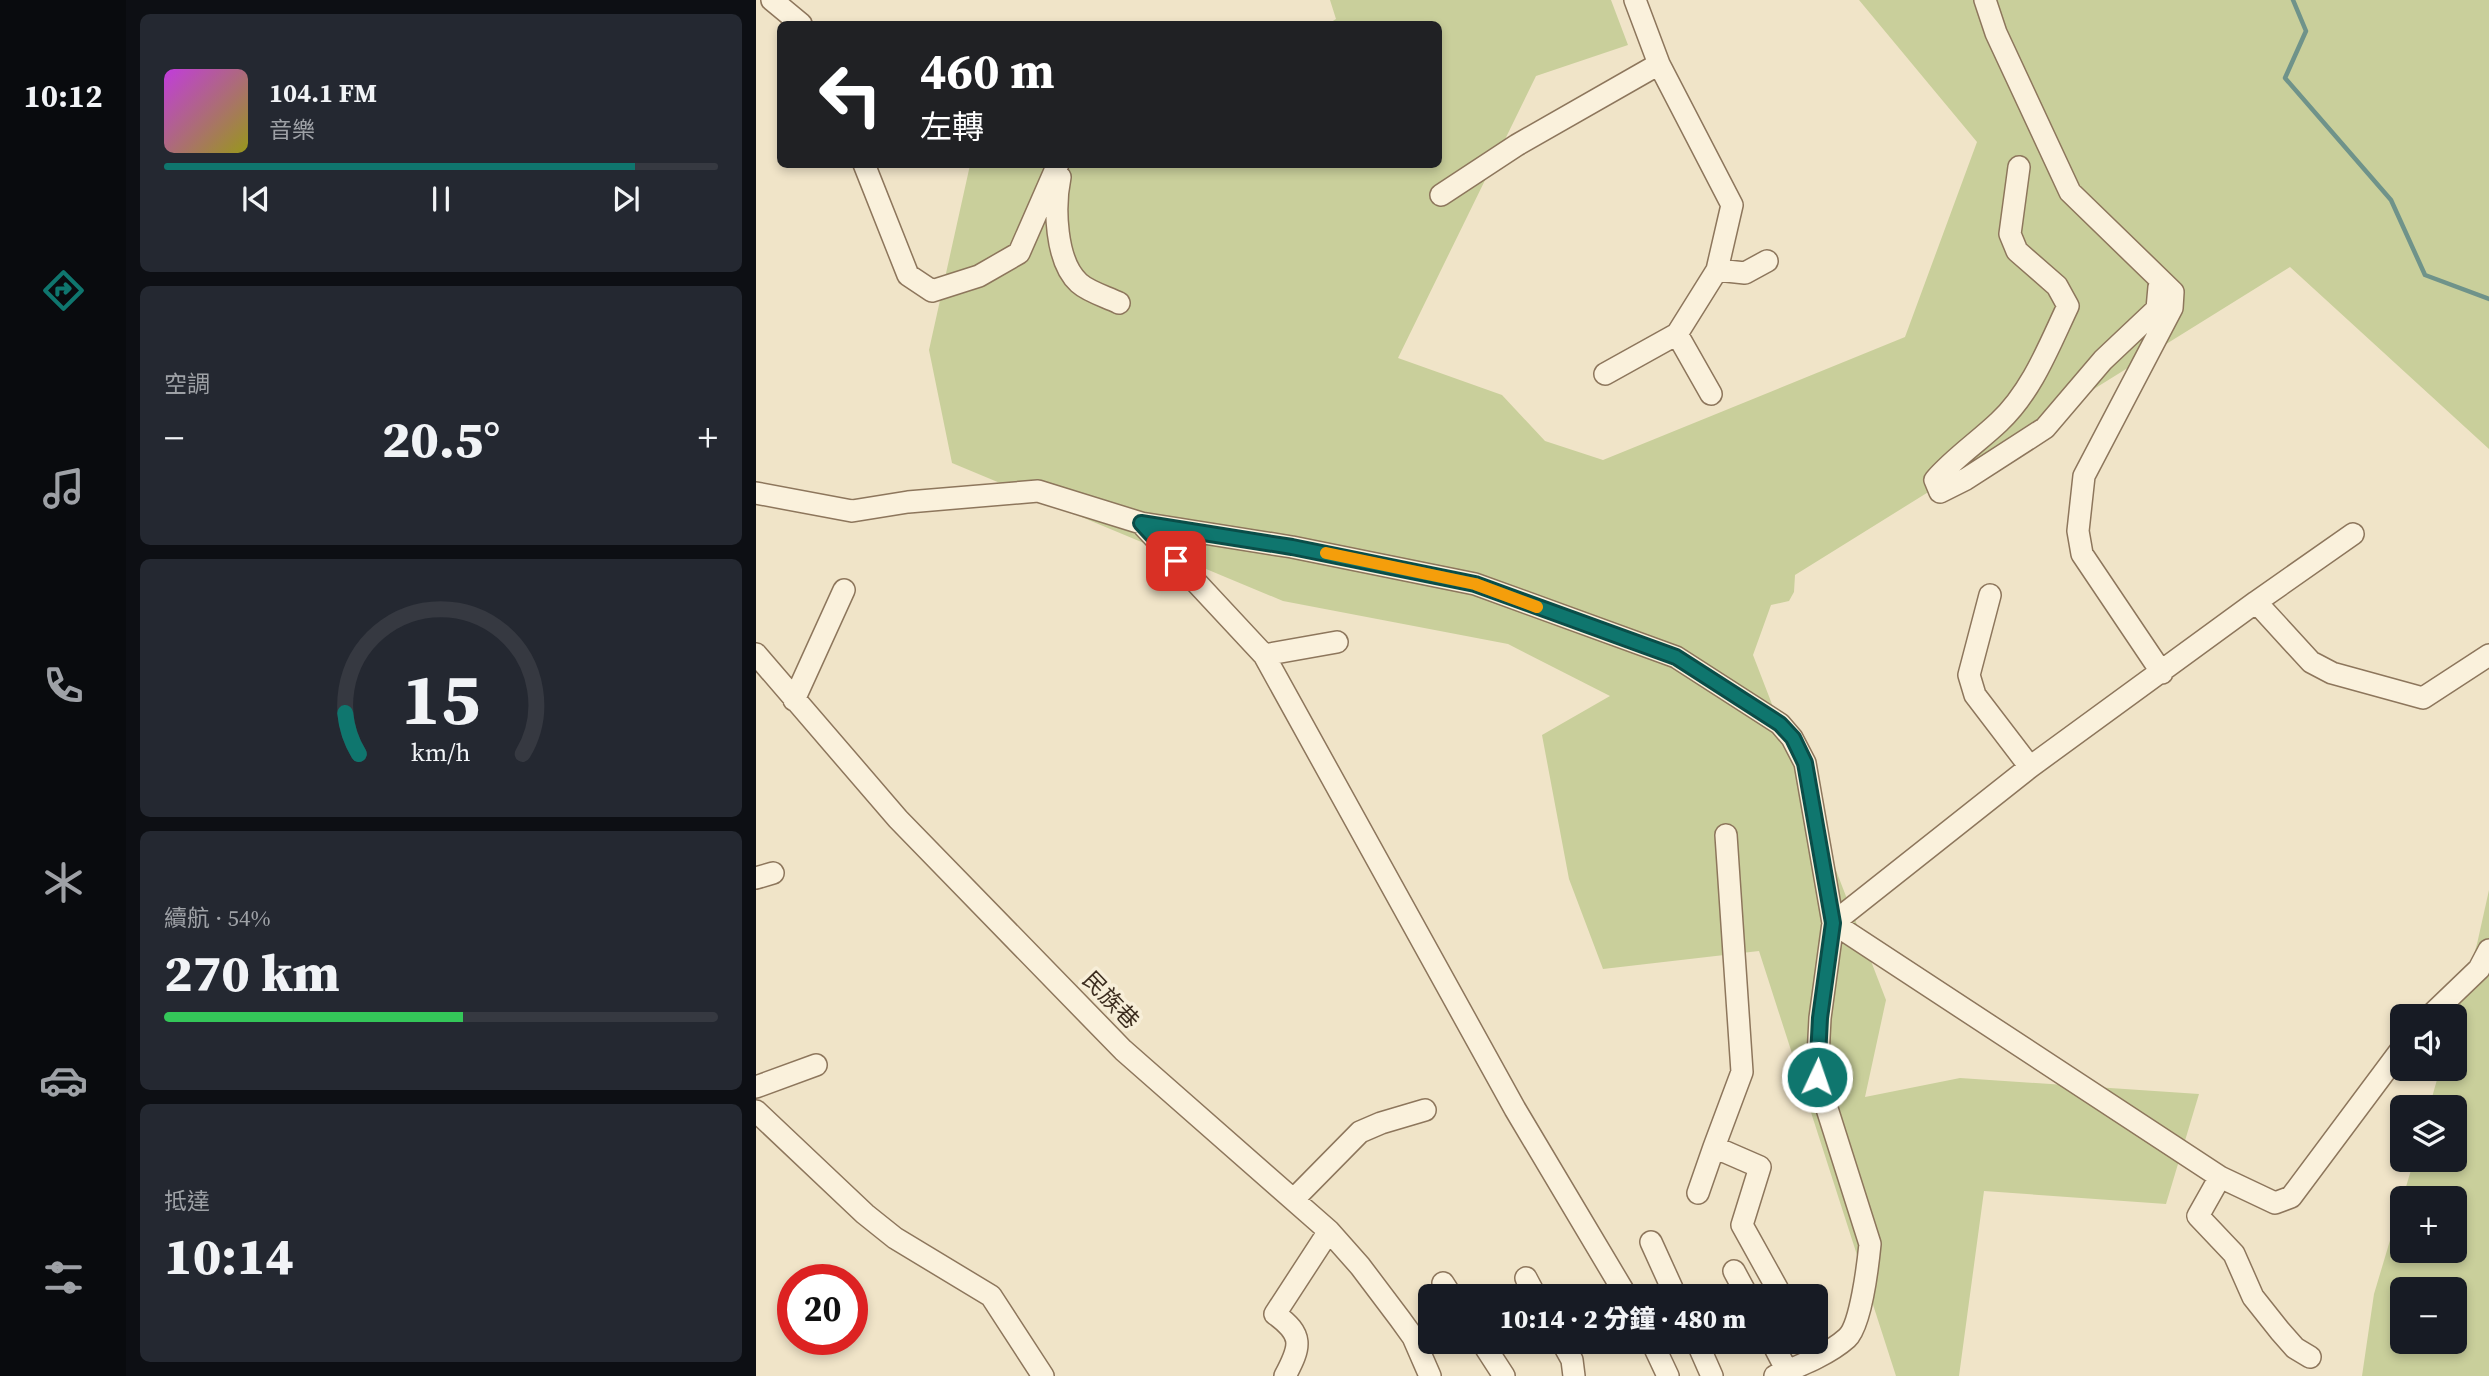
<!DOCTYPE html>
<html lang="zh-TW">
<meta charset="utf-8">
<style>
body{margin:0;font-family:"Source Serif 4","Noto Sans TC",serif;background:#242831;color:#f1f3f6;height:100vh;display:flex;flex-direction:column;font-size:26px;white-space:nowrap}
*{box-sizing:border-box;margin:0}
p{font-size:23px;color:#9ea1a6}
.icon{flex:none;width:38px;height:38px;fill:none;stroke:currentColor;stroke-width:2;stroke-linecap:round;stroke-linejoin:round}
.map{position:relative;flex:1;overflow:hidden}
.details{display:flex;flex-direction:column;gap:14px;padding:14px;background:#0d0f14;width:630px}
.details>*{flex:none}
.guide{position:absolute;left:21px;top:21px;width:665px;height:147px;border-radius:10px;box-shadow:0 4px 10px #0003;background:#202124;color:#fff;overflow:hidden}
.buttons{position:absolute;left:1634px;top:1004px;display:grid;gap:14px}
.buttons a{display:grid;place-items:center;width:77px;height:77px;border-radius:10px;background:#171b24;box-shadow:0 4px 10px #0003;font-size:35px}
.speed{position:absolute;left:21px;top:1264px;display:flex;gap:14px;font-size:35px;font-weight:700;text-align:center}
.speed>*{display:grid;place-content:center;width:91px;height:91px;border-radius:50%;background:#171b24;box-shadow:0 4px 10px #0003;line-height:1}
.speed .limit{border:10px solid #d22;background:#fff;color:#111}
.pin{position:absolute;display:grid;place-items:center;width:60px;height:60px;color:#fff;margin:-30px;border-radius:14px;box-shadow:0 4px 10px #0006}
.me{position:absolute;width:77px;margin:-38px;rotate:3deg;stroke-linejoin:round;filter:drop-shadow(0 0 5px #0008)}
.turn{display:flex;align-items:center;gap:24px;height:147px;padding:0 28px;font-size:32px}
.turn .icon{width:91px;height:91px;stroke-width:2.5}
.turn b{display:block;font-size:49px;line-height:60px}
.big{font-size:52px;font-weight:800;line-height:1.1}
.details .tile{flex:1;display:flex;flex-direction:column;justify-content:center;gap:10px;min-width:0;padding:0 24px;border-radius:10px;background:#242831}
.details .dial{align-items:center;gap:0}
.dial svg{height:182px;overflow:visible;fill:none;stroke:#363941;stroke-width:7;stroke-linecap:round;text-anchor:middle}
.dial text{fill:#f1f3f6;stroke:none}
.song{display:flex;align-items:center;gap:21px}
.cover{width:84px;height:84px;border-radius:10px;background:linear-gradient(135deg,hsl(290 70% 55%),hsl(60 70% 35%))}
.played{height:7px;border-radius:4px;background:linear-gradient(90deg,#0f766e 85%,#363941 85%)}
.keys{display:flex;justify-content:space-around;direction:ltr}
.heat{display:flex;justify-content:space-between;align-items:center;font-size:38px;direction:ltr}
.charge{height:10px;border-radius:5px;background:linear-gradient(90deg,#34c759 54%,#363941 0)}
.trip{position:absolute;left:662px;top:1284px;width:410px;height:70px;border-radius:10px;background:#171b24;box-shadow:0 4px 10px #0003;font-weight:800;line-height:70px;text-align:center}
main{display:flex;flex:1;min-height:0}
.tab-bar{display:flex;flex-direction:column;width:126px;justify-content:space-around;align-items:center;background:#090b0e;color:#9ea1a6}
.tab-bar .icon{width:49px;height:49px}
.tab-bar .on{color:#0f766e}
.tab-bar b{font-size:32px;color:#f1f3f6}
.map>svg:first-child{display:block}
.green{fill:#c9cf9b;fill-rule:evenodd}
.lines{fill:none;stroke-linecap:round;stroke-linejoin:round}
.stream{stroke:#6f938a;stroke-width:4.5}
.minor-casing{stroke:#8d765c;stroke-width:24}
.minor{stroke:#faf1dc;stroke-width:21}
.route-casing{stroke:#0a4d48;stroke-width:18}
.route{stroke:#0f766e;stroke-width:12}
.slow{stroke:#f59e0b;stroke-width:12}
.labels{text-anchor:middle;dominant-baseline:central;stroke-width:7;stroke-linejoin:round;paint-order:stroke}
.street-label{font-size:23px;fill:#3d2e20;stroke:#f7eed8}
</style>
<main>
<nav class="tab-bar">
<b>10:12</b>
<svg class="icon on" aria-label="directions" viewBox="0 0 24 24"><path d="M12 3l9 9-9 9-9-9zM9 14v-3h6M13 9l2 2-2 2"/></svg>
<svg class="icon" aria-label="music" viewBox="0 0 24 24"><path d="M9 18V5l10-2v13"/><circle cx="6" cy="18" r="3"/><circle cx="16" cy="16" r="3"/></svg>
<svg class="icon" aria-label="phone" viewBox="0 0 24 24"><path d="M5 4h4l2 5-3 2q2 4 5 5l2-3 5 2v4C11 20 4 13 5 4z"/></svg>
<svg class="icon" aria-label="climate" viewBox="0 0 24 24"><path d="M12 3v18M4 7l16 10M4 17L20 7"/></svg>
<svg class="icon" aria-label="car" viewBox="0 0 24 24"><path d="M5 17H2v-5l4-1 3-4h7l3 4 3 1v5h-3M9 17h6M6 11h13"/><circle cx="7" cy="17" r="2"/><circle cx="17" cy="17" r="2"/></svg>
<svg class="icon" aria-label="filters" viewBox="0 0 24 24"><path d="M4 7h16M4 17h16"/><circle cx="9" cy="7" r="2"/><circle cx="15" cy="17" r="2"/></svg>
</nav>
<section class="details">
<div class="tile">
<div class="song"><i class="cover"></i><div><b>104.1 FM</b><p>音樂</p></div></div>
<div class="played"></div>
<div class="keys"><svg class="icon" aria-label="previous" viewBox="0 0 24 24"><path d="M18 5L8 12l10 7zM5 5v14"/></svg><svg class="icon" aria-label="pause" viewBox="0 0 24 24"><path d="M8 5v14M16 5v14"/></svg><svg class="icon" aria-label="next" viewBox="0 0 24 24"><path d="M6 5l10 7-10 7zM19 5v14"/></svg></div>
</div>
<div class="tile"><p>空調</p>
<div class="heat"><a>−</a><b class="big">20.5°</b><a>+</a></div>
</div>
<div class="tile dial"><svg viewBox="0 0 100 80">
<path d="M14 69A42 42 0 1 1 86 69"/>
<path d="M14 69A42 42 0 0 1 8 51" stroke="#0f766e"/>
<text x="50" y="56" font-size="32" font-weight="700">15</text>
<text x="50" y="72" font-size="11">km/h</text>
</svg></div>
<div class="tile"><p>續航 · 54%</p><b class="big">270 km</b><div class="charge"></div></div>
<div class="tile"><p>抵達</p><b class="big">10:14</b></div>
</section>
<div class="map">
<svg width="1733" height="1376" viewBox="0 0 1733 1376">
<rect width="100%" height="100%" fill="#f0e4c8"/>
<!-- green -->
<path class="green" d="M574,0H855L872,45L780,76L642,358L746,395L789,441L847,460L1149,337L1221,142L1103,0H1733V449L1534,267L1039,575L1038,592L1033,601L1015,605L997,655L1130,1000L1109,1097L1204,1078L1443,1094L1410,1204L1228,1191L1203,1376H1140L1003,951L847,969L813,879L786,735L854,696L752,644L527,601L196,463L173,350L214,165L682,164V24H572L580,19Z
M1733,890V1376H1606L1618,1294L1658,1160H1699V1108H1673L1684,1069H1699V1018L1721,944ZM1647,1199H1699V1251H1647ZM1647,1290H1699V1342H1647Z"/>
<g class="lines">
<!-- stream -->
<path class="stream" d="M1537,0L1550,31L1529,78L1635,200L1669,275L1733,299"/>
<defs>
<path id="minor" d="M16,0L45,24
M1229,0L1240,33L1314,192L1417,292L1416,308L1328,476L1322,531L1326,554L1406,673
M108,164L152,275L176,291L223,276L263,253L302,164
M1263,167L1254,234L1261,251L1301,286L1312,306C1293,346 1276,391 1243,422C1222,442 1198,458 1179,480L1184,492L1210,479L1289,428L1347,360L1401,309L1403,287
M304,177C298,206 299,261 323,283C333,292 351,297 363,303
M685,195L761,145L903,64
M961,270L989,273L1011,261
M921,334L955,394
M849,374L921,334L961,270L976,205L903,64L879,0
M0,493L96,511L152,502L282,491L385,523L508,655L759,1109L871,1297
M385,523L536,547L719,584L920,657L1024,724L1036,738L1049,763L1077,923L1464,1177L1519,1203L1535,1197L1647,1047
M1234,595L1213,675L1219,695L1274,767
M1500,602L1597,534
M0,654L142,819L367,1050L573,1231L604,1266L644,1319L657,1337L674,1376
M508,655L581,642
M38,700L88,590
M970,835L986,1072L958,1147L1004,1167L986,1225L1026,1297
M0,878L17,873
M1673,1017L1723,969L1733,950
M0,1087L60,1065
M0,1111L109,1214L139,1238L235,1296L287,1376
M1464,1177L1442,1216L1478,1254L1497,1297L1524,1331L1539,1348L1554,1357
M942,1193L958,1147
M538,1199L604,1132L625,1123L669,1110
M895,1242L920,1297
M978,1271L992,1297
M770,1278L780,1297
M687,1283L696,1297
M726,1342L748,1376
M806,1342L816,1360L818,1376
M896,1342L912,1376
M941,1342L956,1376
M1016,1342L1031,1371
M529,1376C545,1346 548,1335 519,1314L573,1231
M1019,1376C1043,1366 1072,1355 1091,1338C1105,1325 1112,1264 1114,1244L1061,1077L1064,1018L1077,923L1274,767L1500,602L1555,662L1576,673L1667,698L1733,655"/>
</defs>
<!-- minor casing -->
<use href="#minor" class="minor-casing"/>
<!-- minor -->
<use href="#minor" class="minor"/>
</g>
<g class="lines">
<defs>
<path id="route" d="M420,561L385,523L536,547L719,584L920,657L1024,724L1037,738L1049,763L1077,923L1064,1018L1061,1077"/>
</defs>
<!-- route casing -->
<use href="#route" class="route-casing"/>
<!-- route -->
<use href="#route" class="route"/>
<!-- slow -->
<path class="slow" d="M570,553L719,584L781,607"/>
</g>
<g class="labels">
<!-- street labels -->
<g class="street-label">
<text transform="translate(355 1000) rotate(46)">民族巷</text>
</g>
</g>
</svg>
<div class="buttons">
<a><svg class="icon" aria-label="sound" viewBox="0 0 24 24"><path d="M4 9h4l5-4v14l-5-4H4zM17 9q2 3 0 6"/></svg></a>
<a><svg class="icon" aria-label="layers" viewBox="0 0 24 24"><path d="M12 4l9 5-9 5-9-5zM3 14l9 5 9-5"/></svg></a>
<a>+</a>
<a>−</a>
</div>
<div class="speed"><div class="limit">20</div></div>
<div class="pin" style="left:420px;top:561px;background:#d93025"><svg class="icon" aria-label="arrive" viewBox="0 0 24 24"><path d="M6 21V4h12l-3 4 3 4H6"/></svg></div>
<svg class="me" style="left:1061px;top:1077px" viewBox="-20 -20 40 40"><circle r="17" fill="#0f766e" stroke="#fff" stroke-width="3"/><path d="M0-11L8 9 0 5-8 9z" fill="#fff"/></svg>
<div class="trip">10:14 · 2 分鐘 · 480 m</div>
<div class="guide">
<div class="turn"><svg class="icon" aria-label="left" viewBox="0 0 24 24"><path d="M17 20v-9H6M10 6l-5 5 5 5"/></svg><div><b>460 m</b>左轉</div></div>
</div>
</div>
</main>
